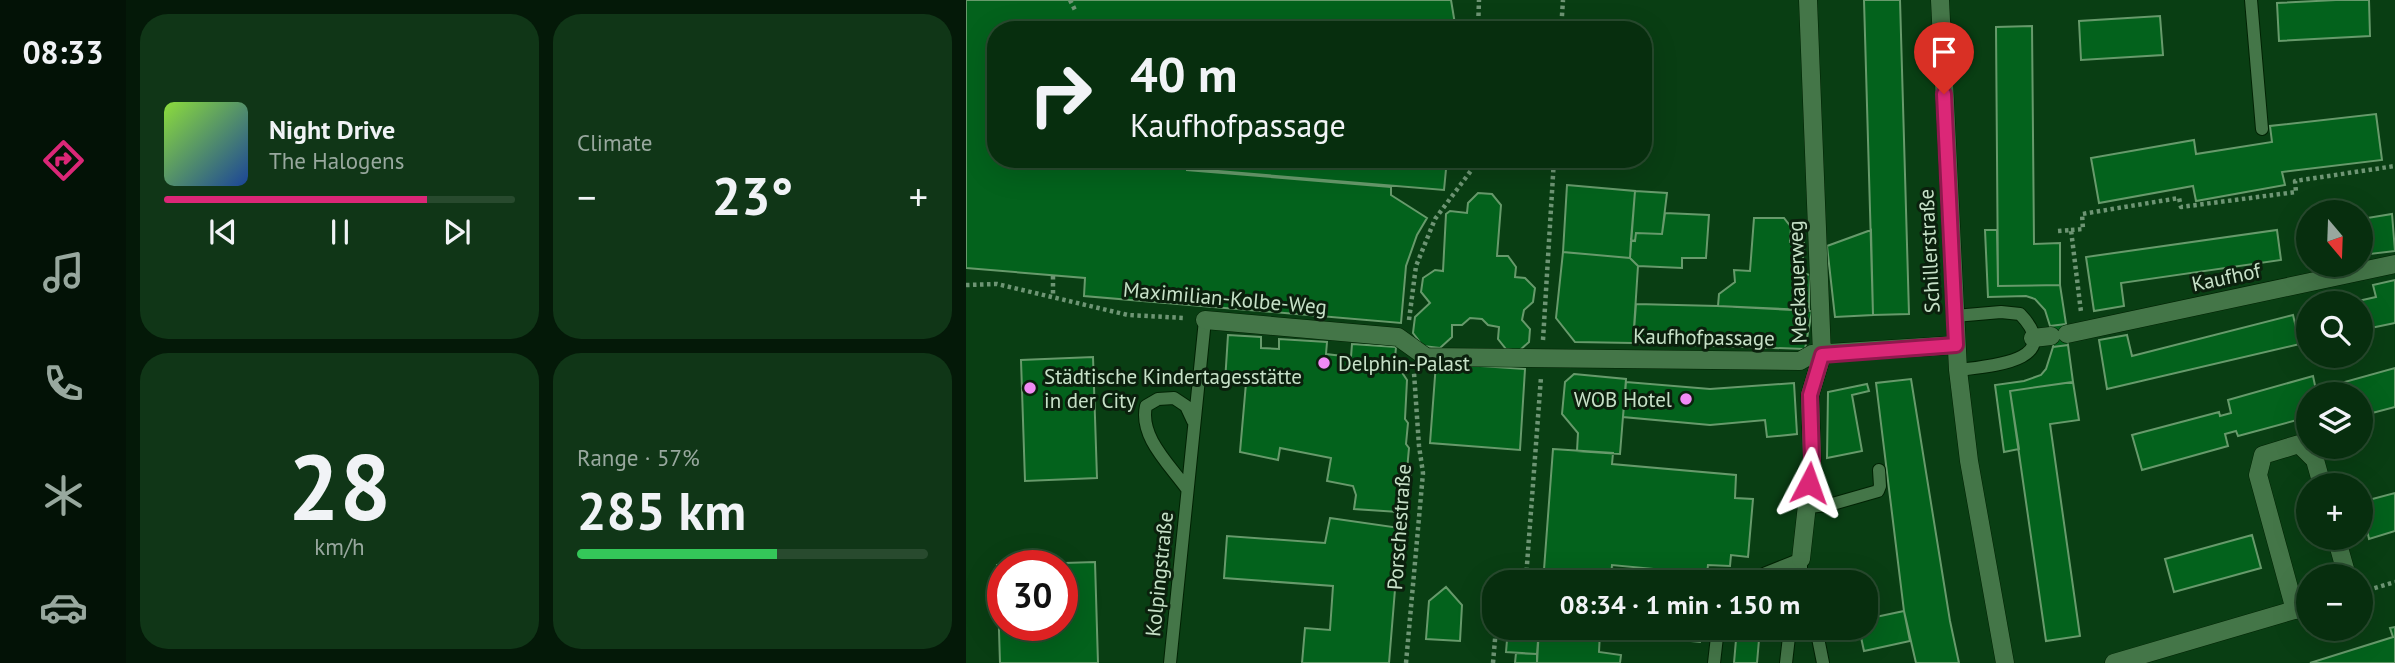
<!DOCTYPE html>
<meta charset="utf-8">
<style>
body{margin:0;font-family:"PT Sans",sans-serif;background:#103617;color:#f1f3f6;height:100vh;display:flex;flex-direction:column;font-size:26px;white-space:nowrap}
*{box-sizing:border-box;margin:0}
p{font-size:23px;color:#98a89e}
.icon{flex:none;width:38px;height:38px;fill:none;stroke:currentColor;stroke-width:2;stroke-linecap:round;stroke-linejoin:round}
.map{position:relative;flex:1;overflow:hidden}
.drawer{display:flex;flex-direction:column;gap:14px;padding:14px;background:#041908;width:840px}
.drawer>*{flex:none}
.hud{position:absolute;left:21px;top:21px;width:665px;height:147px;border-radius:28px;box-shadow:0 7px 28px #0002,0 0 0 2px #284a2e;background:#072e0e;color:#f1f3f6;overflow:hidden}
.needle{width:46px;rotate:161deg}
.buttons{position:absolute;left:1330px;top:200px;display:grid;gap:14px}
.buttons a{display:grid;place-items:center;width:77px;height:77px;border-radius:50%;background:#072e0e;box-shadow:0 7px 28px #0002,0 0 0 2px #284a2e;font-size:35px}
.speed{position:absolute;left:21px;top:550px;display:flex;gap:14px;font-size:35px;font-weight:700;text-align:center}
.speed>*{display:grid;place-content:center;width:91px;height:91px;border-radius:50%;background:#072e0e;box-shadow:0 7px 28px #0002,0 0 0 2px #284a2e;line-height:1}
.speed .limit{border:10px solid #d22;background:#fff;color:#111}
.pin{position:absolute;display:grid;place-items:center;width:60px;height:60px;color:#fff;margin:-72px -30px;border-radius:50% 50% 50% 0;rotate:-45deg;box-shadow:0 0 7px #0007}
.pin .icon{rotate:45deg}
.me{position:absolute;width:77px;margin:-38px;rotate:4deg;stroke-linejoin:round;filter:drop-shadow(0 0 5px #0008)}
.turn{display:flex;align-items:center;gap:24px;height:147px;padding:0 28px;font-size:32px}
.turn .icon{width:91px;height:91px;stroke-width:2.5}
.turn b{display:block;font-size:49px;line-height:60px}
.big{font-size:52px;font-weight:700;line-height:1.1}
.drawer .tile{flex:1;display:flex;flex-direction:column;justify-content:center;gap:10px;min-width:0;padding:0 24px;border-radius:28px;background:#103617}
.drawer .dial{align-items:center;gap:0}
.dial b{font-size:91px;line-height:1}
.song{display:flex;align-items:center;gap:21px}
.cover{width:84px;height:84px;border-radius:10px;background:linear-gradient(135deg,hsl(90 70% 55%),hsl(220 70% 35%))}
.played{height:7px;border-radius:4px;background:linear-gradient(90deg,#db2777 75%,#284a2e 75%)}
.keys{display:flex;justify-content:space-around;direction:ltr}
.heat{display:flex;justify-content:space-between;align-items:center;font-size:38px;direction:ltr}
.charge{height:10px;border-radius:5px;background:linear-gradient(90deg,#34c759 57%,#284a2e 0)}
.drawer .tiles{flex:1;display:grid;gap:14px;grid-template-columns:repeat(2,1fr)}
.trip{position:absolute;left:516px;top:570px;width:396px;height:70px;border-radius:28px;background:#072e0e;box-shadow:0 7px 28px #0002,0 0 0 2px #284a2e;font-weight:700;line-height:70px;text-align:center}
main{display:flex;flex:1;min-height:0}
.tab-bar{display:flex;flex-direction:column;width:126px;justify-content:space-around;align-items:center;background:#031206;color:#98a89e}
.tab-bar .icon{width:49px;height:49px}
.tab-bar .selected{color:#db2777}
.tab-bar b{font-size:32px;color:#f1f3f6}
.map>svg:first-child{display:block}
.building{fill:#03621c;stroke:#679a6b;stroke-width:2;fill-rule:evenodd}
.lines{fill:none;stroke-linecap:round;stroke-linejoin:round}
.lane-casing{stroke:#002203;stroke-width:14}
.street-casing{stroke:#002203;stroke-width:19}
.secondary-casing{stroke:#002203;stroke-width:19}
.path{stroke:#6e9574;stroke-width:4.5;stroke-dasharray:3.5 3.5;stroke-linecap:butt}
.lane{stroke:#447648;stroke-width:12}
.street{stroke:#447648;stroke-width:18}
.secondary{stroke:#447648;stroke-width:18}
.route-casing{stroke:#8e194d;stroke-width:18}
.route{stroke:#db2777;stroke-width:12}
.poi-dot{fill:#f18af4;stroke:#0b200d;stroke-width:2.5}
.labels{text-anchor:middle;dominant-baseline:central;stroke-width:6;stroke-linejoin:round;paint-order:stroke}
.street-label{font-size:21px;fill:#c7e1c8;stroke:#0b200d}
.poi-label{font-size:21px;fill:#c7e1c8;stroke:#0b200d;text-anchor:start}
</style>
<main>
<nav class="tab-bar">
<b>08:33</b>
<svg class="icon selected" aria-label="directions" viewBox="0 0 24 24"><path d="M12 3l9 9-9 9-9-9zM9 14v-3h6M13 9l2 2-2 2"/></svg>
<svg class="icon" aria-label="music" viewBox="0 0 24 24"><path d="M9 18V5l10-2v13"/><circle cx="6" cy="18" r="3"/><circle cx="16" cy="16" r="3"/></svg>
<svg class="icon" aria-label="phone" viewBox="0 0 24 24"><path d="M5 4h4l2 5-3 2q2 4 5 5l2-3 5 2v4C11 20 4 13 5 4z"/></svg>
<svg class="icon" aria-label="climate" viewBox="0 0 24 24"><path d="M12 3v18M4 7l16 10M4 17L20 7"/></svg>
<svg class="icon" aria-label="car" viewBox="0 0 24 24"><path d="M5 17H2v-5l4-1 3-4h7l3 4 3 1v5h-3M9 17h6M6 11h13"/><circle cx="7" cy="17" r="2"/><circle cx="17" cy="17" r="2"/></svg>
</nav>
<section class="drawer">
<div class="tiles">
<div class="tile">
<div class="song"><i class="cover"></i><div><b>Night Drive</b><p>The Halogens</p></div></div>
<div class="played"></div>
<div class="keys"><svg class="icon" aria-label="previous" viewBox="0 0 24 24"><path d="M18 5L8 12l10 7zM5 5v14"/></svg><svg class="icon" aria-label="pause" viewBox="0 0 24 24"><path d="M8 5v14M16 5v14"/></svg><svg class="icon" aria-label="next" viewBox="0 0 24 24"><path d="M6 5l10 7-10 7zM19 5v14"/></svg></div>
</div>
<div class="tile"><p>Climate</p>
<div class="heat"><a>−</a><b class="big">23°</b><a>+</a></div>
</div>
<div class="tile dial"><b>28</b><p>km/h</p></div>
<div class="tile"><p>Range · 57%</p><b class="big">285 km</b><div class="charge"></div></div>
</div>
</section>
<div class="map">
<svg width="1429" height="663" viewBox="0 0 1429 663">
<rect width="100%" height="100%" fill="#093e13"/>
<!-- building -->
<path class="building" d="M0,0H485L490,30H30V159H222L221,170L425,187V195L461,218L451,235L440,266L435,323L118,296L119,278L0,268Z
M898,0H934L943,314L907,315Z
M1370,0H1403L1404,36L1313,41L1311,3Z
M1194,16L1197,55L1115,60L1113,21Z
M1066,26L1068,244L1094,243V285L1032,286L1030,27Z
M1410,114L1416,160L1316,172L1319,185L1230,201L1227,186L1133,203L1125,158L1228,140L1230,154L1306,142L1304,126Z
M229,159H481L478,190L228,169Z
M601,185L669,191L664,258L597,252Z
M669,191L701,193L696,234L670,233L669,241L665,240Z
M512,193L526,194L535,205L531,256H542L550,267L549,277L559,278L569,288L567,302L558,310L556,320L564,329L563,342L553,351L540,349L532,339L533,327L522,325L516,319L504,318L496,325H486V337L474,348L457,346L447,333L449,317L464,303L455,292L457,278L469,270L477,271L480,214L484,211L501,213L502,203Z
M699,213L743,215L740,258H716V268L672,266L664,258L665,240L669,241L670,233L696,234Z
M1426,214L1429,251L1404,254L1402,246L1395,247V219Z
M788,218H818L825,227L824,242L838,243L836,273L844,275L843,310L752,306L753,294L769,282L768,270L784,271Z
M1342,227V255H1337L1333,228Z
M905,230L907,315L869,317L861,246Z
M1019,230H1031L1032,286L1094,285L1100,324L1084,326L1079,310L1069,299L1060,296L1022,297Z
M1311,230L1315,260L1155,283L1158,306L1128,311L1120,257Z
M597,252L664,258L672,266L667,343L609,342L590,318Z
M1429,280V323L1395,330V303H1383L1410,297L1407,285Z
M670,304L752,306L846,311L839,349L667,343Z
M1327,315L1334,344L1141,389L1133,340L1161,335L1166,356Z
M1100,324L1102,345L1087,347L1084,326Z
M262,335L295,337V348L313,349V339L361,342L360,354L385,357L386,344L430,347L428,371H435L441,380L439,419L442,423L440,444L443,448L441,470L445,476L443,498H433L432,512L388,509L390,495L387,486L361,481L365,458L314,448L312,460L274,452L280,383L259,382Z
M1102,345L1107,382L1044,391L1053,449L1038,452L1029,385L1058,381L1075,375L1080,369L1087,347Z
M127,357L131,478L59,481L55,360Z
M470,363L559,369L554,450L464,443Z
M1429,368V407L1395,416V394H1342V417L1272,436L1270,431L1259,434L1262,446L1176,470L1166,435L1253,412L1254,416L1265,413L1262,400L1347,376L1350,390Z
M608,374L660,379L654,454L611,451L612,433L596,414L599,382Z
M945,379L984,621L993,663H950L938,611L910,383Z
M660,382L744,389L828,383L831,434L801,437L799,420L744,425L657,417Z
M1107,382L1113,420L1084,424L1114,636L1080,641L1044,391Z
M901,384L903,391L886,395L896,451L861,458L862,392Z
M587,449L647,453L646,464L770,475L769,498L787,499L782,557L765,555L764,566L742,565L741,574L646,565L645,576L707,583H577Z
M1429,493V531L1403,539L1395,502Z
M364,518L434,528L423,663H336L339,628L364,630L367,586L258,578L261,536L359,543Z
M1286,535L1295,568L1208,592L1199,559Z
M129,562L132,663H34L31,565ZM37,565H96V625H37Z
M480,587L496,605L494,641L460,639L463,601Z
M938,611L944,641L898,651L893,628H900V619Z
M1429,627V663H1344L1427,637L1424,628Z
M542,628H573L571,654L540,652Z
M573,628H736L734,642L634,632L633,652L655,655L654,663H571Z
M771,628H794L791,663H768Z
M550,653L571,654V663H549Z"/>
<g class="lines">
<defs>
<path id="lane" d="M1285,0L1296,129
M989,316L1035,312L1054,314C1100,362 1022,366 992,370
M221,489C204,465 173,437 180,406L192,399L208,398L220,406L227,421
M841,507L863,505L912,491L914,486L913,470
M781,583L800,573L835,559V583
M850,628L857,663
M204,663L239,320
M748,663L752,628
M820,663L824,628"/>
<path id="street" d="M239,320L432,337L460,357L834,361L846,354L990,345
M1101,334L1429,264
M1067,338L1085,336
M1370,537L1381,576
M835,559L846,460L844,395L856,355L842,0
M1329,610L1292,475L1297,455L1333,444L1349,460L1356,485
M1148,663L1342,606"/>
<path id="secondary" d="M974,0L992,370L1003,461L1039,663"/>
</defs>
<!-- lane casing -->
<use href="#lane" class="lane-casing"/>
<!-- street casing -->
<use href="#street" class="street-casing"/>
<!-- secondary casing -->
<use href="#secondary" class="secondary-casing"/>
<!-- path -->
<path class="path" d="M104,0L109,10
M512,30L513,0
M595,30L597,0
M1105,230L1117,229L1116,214L1213,198L1215,207L1330,192L1329,181L1429,166
M1092,231L1105,230L1115,312
M87,276V296
M0,285L31,284L162,315L219,318
M443,320L450,266L469,219L507,168L508,159
M577,340L588,159
M645,570L738,579L747,583
M555,583L560,578L575,377
M1395,592L1429,582
M440,663L457,473L453,446L448,373
M527,663L530,628"/>
<!-- lane -->
<use href="#lane" class="lane"/>
<!-- street -->
<use href="#street" class="street"/>
<!-- secondary -->
<use href="#secondary" class="secondary"/>
</g>
<g class="lines">
<defs>
<path id="route" d="M843,483L846,460L844,395L856,355L990,345L978,94"/>
</defs>
<!-- route casing -->
<use href="#route" class="route-casing"/>
<!-- route -->
<use href="#route" class="route"/>
</g>
<!-- markers -->
<g class="poi-dot">
<circle cx="358" cy="363" r="7"/>
<circle cx="64" cy="388" r="7"/>
<circle cx="720" cy="399" r="7"/>
</g>
<g class="labels">
<!-- street labels -->
<g class="street-label">
<text transform="translate(963 251) rotate(-93)">Schillerstraße</text>
<text transform="translate(1260 277) rotate(-12)">Kaufhof</text>
<text transform="translate(831 282) rotate(-92)">Meckauerweg</text>
<text transform="translate(259 298) rotate(5)">Maximilian-Kolbe-Weg</text>
<text transform="translate(738 337) rotate(1)">Kaufhofpassage</text>
<text transform="translate(433 527) rotate(-86)">Porschestraße</text>
<text transform="translate(193 574) rotate(-84)">Kolpingstraße</text>
</g>
<!-- poi labels -->
<g class="poi-label">
<text x="372" y="363">Delphin-Palast</text>
<text x="78" y="376">Städtische Kindertagesstätte<tspan x="78" dy="24">in der City</tspan></text>
<text x="706" y="399" text-anchor="end">WOB Hotel</text>
</g>
</g>
</svg>
<div class="buttons">
<a><svg class="needle" viewBox="-14 -14 28 28"><path d="M0-13l5 13h-10z" fill="#e53935"/><path d="M0 13l5-13h-10z" fill="#98a89e"/></svg></a>
<a><svg class="icon" aria-label="search" viewBox="0 0 24 24"><circle cx="10" cy="10" r="6"/><path d="M15 15l6 6"/></svg></a>
<a><svg class="icon" aria-label="layers" viewBox="0 0 24 24"><path d="M12 4l9 5-9 5-9-5zM3 14l9 5 9-5"/></svg></a>
<a>+</a>
<a>−</a>
</div>
<div class="speed"><div class="limit">30</div></div>
<div class="pin" style="left:978px;top:94px;background:#d93025"><svg class="icon" aria-label="arrive" viewBox="0 0 24 24"><path d="M6 21V4h12l-3 4 3 4H6"/></svg></div>
<svg class="me" style="left:843px;top:483px" viewBox="-20 -20 40 40"><path d="M0-17L14 15 0 8-14 15z" fill="#db2777" stroke="#fff" stroke-width="4"/></svg>
<div class="trip">08:34 · 1 min · 150 m</div>
<div class="hud">
<div class="turn"><svg class="icon" aria-label="right" viewBox="0 0 24 24"><path d="M7 20v-9h11M14 6l5 5-5 5"/></svg><div><b>40 m</b>Kaufhofpassage</div></div>
</div>
</div>
</main>
